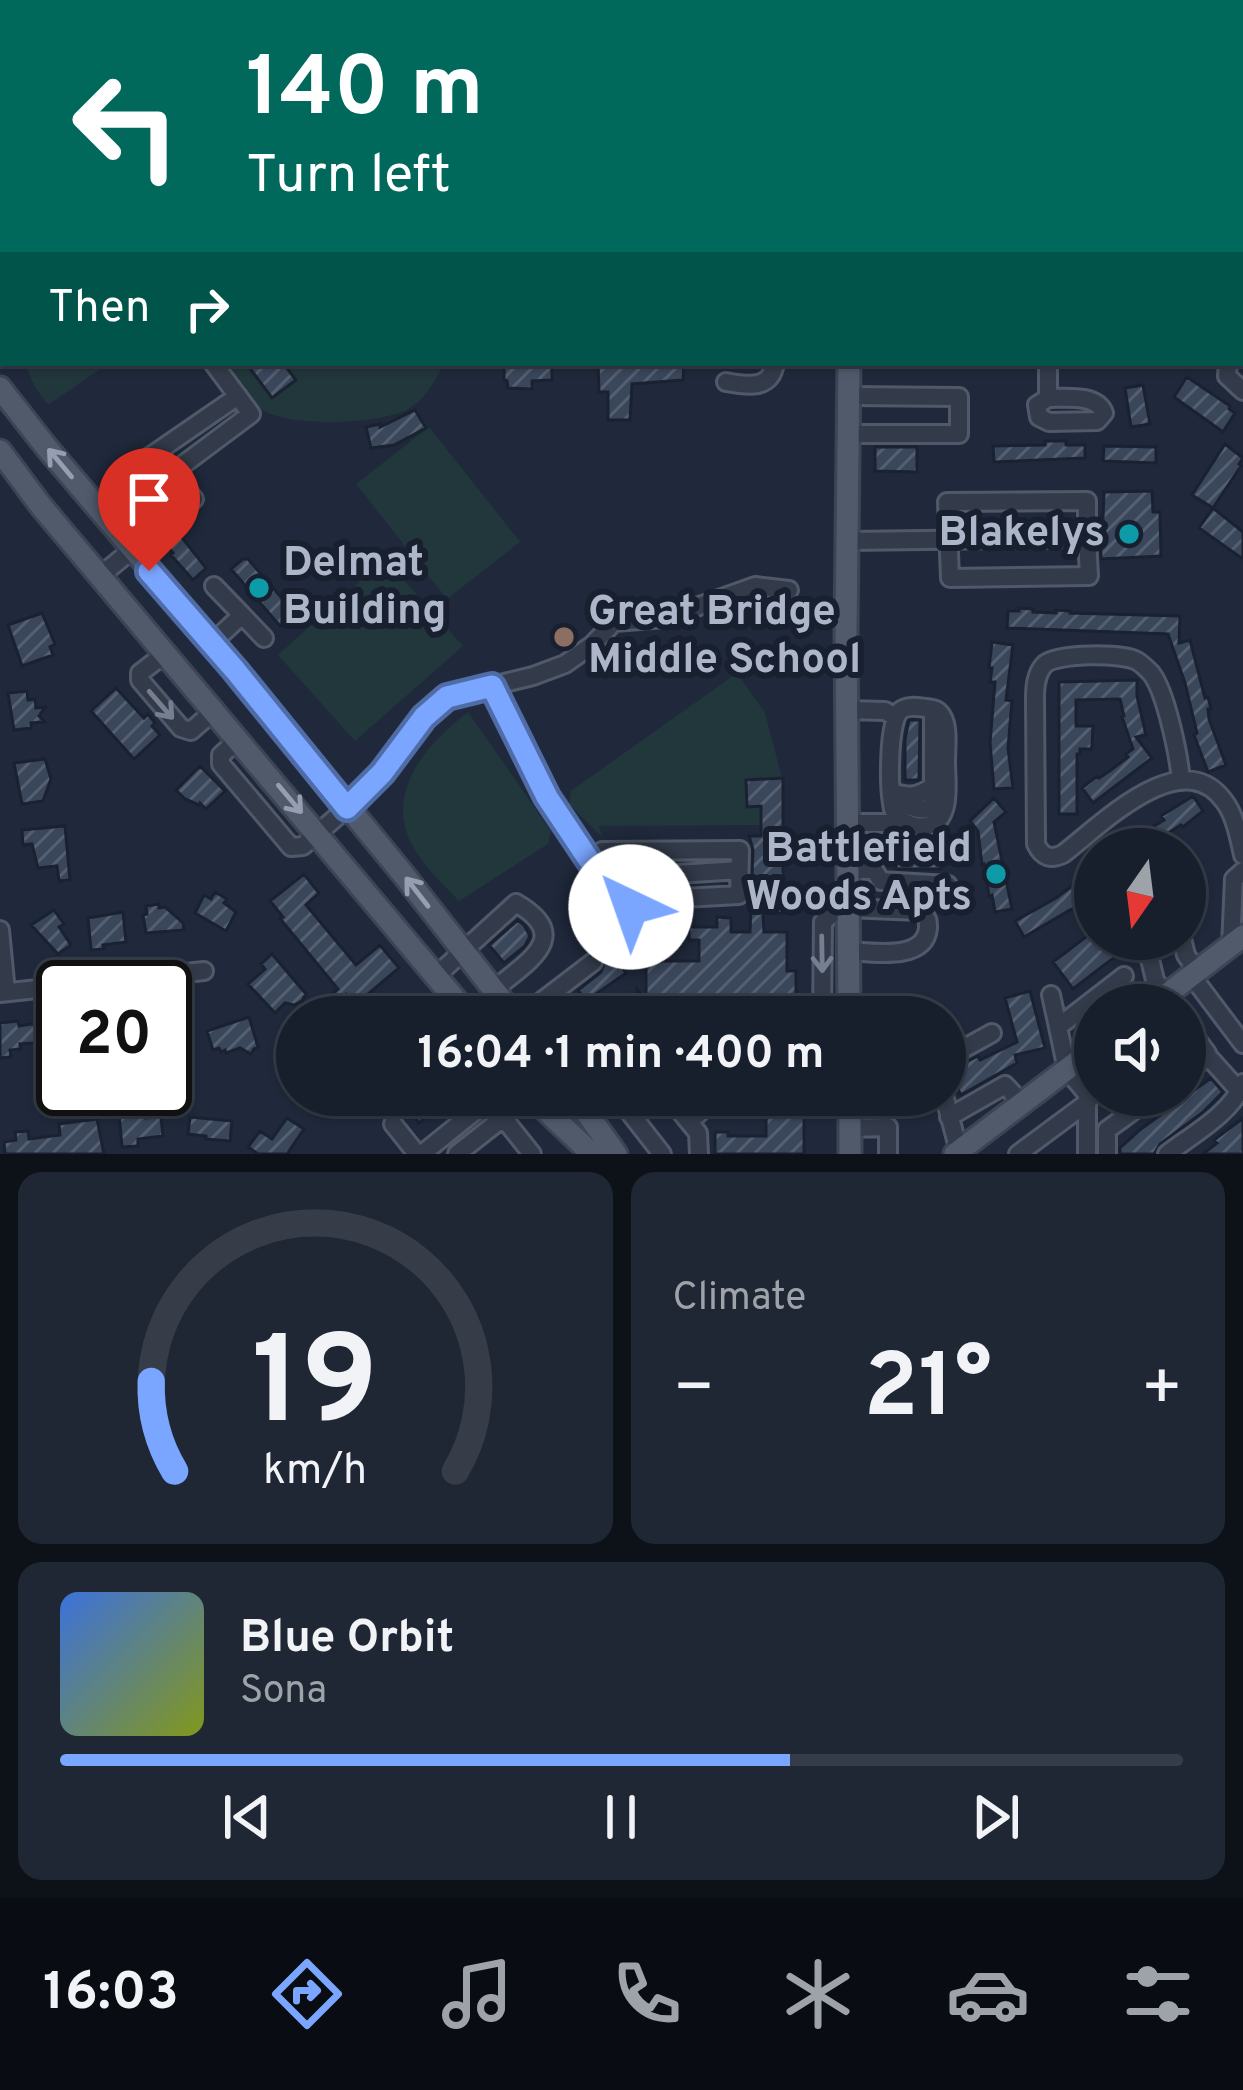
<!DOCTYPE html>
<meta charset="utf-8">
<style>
body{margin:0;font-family:Overpass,sans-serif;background:#202734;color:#f1f3f6;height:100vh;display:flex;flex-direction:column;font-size:45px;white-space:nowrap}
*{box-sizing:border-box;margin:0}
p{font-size:39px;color:#9ea2a9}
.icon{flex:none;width:66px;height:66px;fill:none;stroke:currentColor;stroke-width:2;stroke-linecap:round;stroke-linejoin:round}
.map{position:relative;height:1154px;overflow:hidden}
.panel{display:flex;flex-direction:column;gap:18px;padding:18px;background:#0d1118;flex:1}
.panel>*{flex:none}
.guide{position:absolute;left:0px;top:0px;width:1245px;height:366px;box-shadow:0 3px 9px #0004,0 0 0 3px #363d48;background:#00695c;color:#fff;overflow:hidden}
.needle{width:78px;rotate:194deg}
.buttons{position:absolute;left:1074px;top:828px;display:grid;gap:24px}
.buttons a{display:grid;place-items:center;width:132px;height:132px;border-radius:50%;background:#171f2c;box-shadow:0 3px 9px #0004,0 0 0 3px #363d48;font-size:60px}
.speed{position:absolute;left:36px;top:960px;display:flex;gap:24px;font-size:60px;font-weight:700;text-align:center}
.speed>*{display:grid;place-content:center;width:156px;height:156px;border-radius:50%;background:#171f2c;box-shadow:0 3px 9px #0004,0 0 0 3px #363d48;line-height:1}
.speed .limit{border:6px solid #111;border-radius:18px;background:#fff;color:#111}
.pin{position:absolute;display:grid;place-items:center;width:102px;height:102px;color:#fff;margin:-123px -51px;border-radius:50% 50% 50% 0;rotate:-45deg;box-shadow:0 0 12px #0007}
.pin .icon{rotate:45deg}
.me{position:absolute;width:132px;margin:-66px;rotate:318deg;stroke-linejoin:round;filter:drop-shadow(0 0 9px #0008)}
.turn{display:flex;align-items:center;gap:42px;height:252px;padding:0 48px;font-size:54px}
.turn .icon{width:156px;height:156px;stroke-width:2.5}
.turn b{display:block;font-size:84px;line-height:102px}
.then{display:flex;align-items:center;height:114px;padding:0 48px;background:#0003;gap:24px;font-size:45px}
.big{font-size:90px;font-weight:700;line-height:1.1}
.panel .card{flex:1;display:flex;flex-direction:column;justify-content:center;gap:18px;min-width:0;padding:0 42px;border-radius:24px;background:#202734}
.panel .dial{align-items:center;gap:0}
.dial svg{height:312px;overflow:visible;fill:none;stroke:#363d48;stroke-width:7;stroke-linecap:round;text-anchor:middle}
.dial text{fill:#f1f3f6;stroke:none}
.song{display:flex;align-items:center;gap:36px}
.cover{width:144px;height:144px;border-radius:18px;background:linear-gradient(135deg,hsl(220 70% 55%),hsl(70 70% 35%))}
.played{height:12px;border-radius:6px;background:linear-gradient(90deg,#7ba6ff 65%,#363d48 65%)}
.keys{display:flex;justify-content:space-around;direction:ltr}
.heat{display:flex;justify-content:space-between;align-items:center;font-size:66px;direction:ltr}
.panel .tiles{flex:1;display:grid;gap:18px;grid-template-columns:1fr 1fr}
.card:last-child{grid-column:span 2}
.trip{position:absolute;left:276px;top:996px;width:690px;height:120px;border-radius:60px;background:#171f2c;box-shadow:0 3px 9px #0004,0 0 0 3px #363d48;font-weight:700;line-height:120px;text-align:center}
.tab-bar{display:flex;height:192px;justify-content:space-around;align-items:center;background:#090c12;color:#9ea2a9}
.tab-bar .icon{width:84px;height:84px}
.tab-bar .selected{color:#7ba6ff}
.tab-bar b{font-size:54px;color:#f1f3f6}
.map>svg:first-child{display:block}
.green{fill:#21373c}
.building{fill:url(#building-hatch);stroke:#1a2232;stroke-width:3}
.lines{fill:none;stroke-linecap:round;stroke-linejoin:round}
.minor-casing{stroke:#505969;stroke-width:22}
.major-casing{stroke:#3c4455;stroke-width:27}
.minor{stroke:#333b4b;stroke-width:16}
.major{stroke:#505a6b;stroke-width:21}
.oneway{stroke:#969fb1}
.oneway2{stroke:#767f90}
.route-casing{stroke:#506ca6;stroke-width:30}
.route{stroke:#7ba6ff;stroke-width:21}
.culture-dot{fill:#0f9aa8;stroke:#182030;stroke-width:4.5}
.education-dot{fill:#8d6e63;stroke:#182030;stroke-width:4.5}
.labels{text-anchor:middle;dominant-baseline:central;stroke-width:12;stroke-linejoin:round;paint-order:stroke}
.poi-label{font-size:42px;font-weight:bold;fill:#adb6c8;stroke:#182030;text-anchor:end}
</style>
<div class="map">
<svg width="1243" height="1154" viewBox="0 0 1243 1154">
<defs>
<pattern id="building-hatch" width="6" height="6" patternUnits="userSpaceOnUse" patternTransform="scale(3)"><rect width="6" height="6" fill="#3a475b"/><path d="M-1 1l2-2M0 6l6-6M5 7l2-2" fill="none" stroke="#545f71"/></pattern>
</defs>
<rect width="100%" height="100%" fill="#1f293b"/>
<!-- green -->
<path class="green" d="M25,363H109L48,405L34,386Z
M226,363H445C435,379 427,398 410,408C381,425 289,428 261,409C247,399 236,376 226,363Z
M429,427L520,542L447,599L356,484Z
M385,559L463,646L355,741L278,655Z
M737,673L765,713L783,782L780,825L599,826L602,837L569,804L571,791Z
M468,712L551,831L548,844L459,901C442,883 421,864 410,841C386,789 429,742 468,712Z"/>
<!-- building -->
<path class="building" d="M246,363H283L296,380L272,398Z
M504,363H552V380L532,381V389L508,388L507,381L504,380Z
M598,363H684L683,380L632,384L630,420H608V392H599Z
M1187,377L1230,406L1229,409L1235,413L1223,432L1174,397Z
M1143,385L1150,424L1131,427L1125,388Z
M415,410L426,428L394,445L371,448L366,427L380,424V427Z
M1045,441H1066V445H1085V458L994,462L993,446L1045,445Z
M1225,444L1243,458L1239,464L1241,466L1213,508L1243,532V559L1199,528L1213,508L1192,495Z
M1104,446L1156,447V463L1103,461Z
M875,447H917V472L875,471Z
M1152,491L1153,512H1160L1161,556L1101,559L1100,518H1103L1104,492Z
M180,535L206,568L193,580L171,555L173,553L168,547Z
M243,559H248L293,611L292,616L280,626L231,569Z
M1019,608L1033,609V612L1056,613V610L1070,611V613L1180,616L1179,643L1190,640L1205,698L1208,697L1211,709H1208L1209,719L1226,765L1208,772L1194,735L1197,733L1185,683L1168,634L1007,628L1008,611H1019Z
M42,613L55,644L50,647L53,655L22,666L8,625Z
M992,642L1013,645L1006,700L1012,701L1008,748L1013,788L994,789L990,743L995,682H990L992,668H989Z
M1137,680V696L1146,735L1136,737L1152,758L1093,803L1082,788L1097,776L1099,778L1111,770L1128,757L1126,754L1133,749L1122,717L1124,716L1120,699L1076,700V726H1093L1092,746L1091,749H1080V754H1077V814H1059V682Z
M116,688L144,718L148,714L155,723L152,726L160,735L134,759L91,711Z
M27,691L28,700L35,699L36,708L45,707L39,716L45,722L31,723V728L14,730L8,693Z
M909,720H920L919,780H905V739Z
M45,759L51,779L43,801L22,804L14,763Z
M200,766L225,791L206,809L200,803L199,805L185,799L176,790Z
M783,778V913H763L764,932H787V971H796V1017H637V989L646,1001V961H699V940H689V927H717V917L731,918V932H750L753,850L749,836H761V806L747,807L746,780Z
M1193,796L1203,811L1183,827L1181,825L1162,837L1163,839L1155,844L1158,849H1116L1164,820L1161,816Z
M994,798L1006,812L994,822L1012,909L995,912L992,895L989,896L984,864L982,865L978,831L970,821Z
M65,826L70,880L59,881L57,866L38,868L32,844L23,845L22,830Z
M896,848L938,850V854H941V869H896Z
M1095,869V891L1084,898L1085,901L1024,937L1015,921L1056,898Z
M304,874L319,893L306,905L356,965L380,945L399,968L355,1005L346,994L326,1010L321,1003L338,989L282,921L280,918L283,917L270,901Z
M215,892L227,899L224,903L236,912L226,931L195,913L204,895L211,899Z
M159,904V908L165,907L183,923L184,930L146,933L143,915L147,914L146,906Z
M54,910L64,924L59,927L71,945L58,954L31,925Z
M123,912L126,942L103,945L104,949L91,950L88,918Z
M518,920L524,925L530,936L525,946L504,963L489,945Z
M1095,930V939H1118L1125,949L1073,989L1053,962Z
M272,954L306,994L302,1001L294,1005L285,1003L275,1013L248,984L265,969L261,964Z
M613,954L626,973L586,1001L578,990L601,972L605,960Z
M1030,991L1045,1048L1015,1055L1017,1063L961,1095L948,1071L978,1056L980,1060L1017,1042L1005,998Z
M249,1017L258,1047L254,1049L251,1054L240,1048L226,1053L225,1050L221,1052L219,1048L213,1050L207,1031Z
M63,1019V1041L20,1044L21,1049L10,1050L11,1057L0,1058V1023L18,1021L19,1026Z
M1211,1078L1223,1092L1202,1113L1160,1144L1154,1154H1120V1148L1141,1129Z
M123,1091L126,1110H140L145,1118L161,1117L163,1136L138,1139V1146L122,1147L119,1114H108V1105L115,1104L113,1092Z
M397,1095H454L419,1123Z
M766,1095H804V1154H715V1132H728V1136H766Z
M190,1117L232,1121L230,1141L206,1139V1136L188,1134Z
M287,1118L304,1129L287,1154H258L248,1147L260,1131L272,1139Z
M1243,1118V1154H1203L1217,1143L1214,1140Z
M97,1119L104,1154H5L4,1142L16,1140L15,1132L28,1131L29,1139L60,1135L59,1124Z"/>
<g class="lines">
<defs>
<path id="minor" d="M346,3L350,0
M729,3V0
M0,244L3,242
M1242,292L1243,293
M1242,348L1243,347
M1048,363V398L1037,405L1039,417L1049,422L1097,421L1104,413C1097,394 1067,398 1048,398
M1228,363L1227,376L1243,391
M726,382C748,386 771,390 775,363
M849,434H959V397L849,396
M113,482L238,396
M848,541L1087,538V501L947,502L950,578L1089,576L1087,538
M100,576L194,499L172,473L251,414L213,363
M214,586L242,615
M212,643L242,615L264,638
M166,653L140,673V680L181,728L191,731L215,710
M492,686L547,797L609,890L631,907L645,900L739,895L740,850L602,851L589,859
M846,710L885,711L895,717
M239,739L221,755V764L291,847L303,846L347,808L382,773L423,717L447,697L533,676L565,664L592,645L614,622L666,618L755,586L789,590
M1181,781C1179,756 1166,692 1151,673C1148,670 1141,663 1137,661C1123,653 1058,653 1045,664C1036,673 1035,686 1035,699L1036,844C1042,857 1051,860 1063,854C1100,826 1181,742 1224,801C1235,815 1239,837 1243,855
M891,792C909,797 917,798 933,786V710
M896,797C913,811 939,820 933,786
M846,823H891L900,819C908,824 915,828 926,826C953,822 946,781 946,762C946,749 949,727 942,716C938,709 933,709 926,708C918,707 906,705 900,711C888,722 889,786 892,803C893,813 894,811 900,819
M846,870H874L881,881L948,885
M602,879L739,870
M631,907L671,940
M847,908L920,911C927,919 928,917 928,928C925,962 871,952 848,951
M0,930L6,992
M1182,939L1186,955L1197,971
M1146,943L1155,980L1165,995
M1231,946L1234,879L1243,871
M1191,975L1243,1044
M436,976L516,903C575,937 526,962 494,990
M0,993L204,971
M1051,995L1058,1027
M521,1017L593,962
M822,1017L823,922L846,902
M1185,1033H1192L1207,1053L1206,1058L1185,1073
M1207,1055L1240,1092
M945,1059L992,1033
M616,1095L662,1154
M667,1095L698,1133L699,1154
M944,1095L959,1151
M495,1096L489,1100L532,1154
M949,1117L1005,1085L1022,1103
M689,1122L709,1104L747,1105
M393,1124L417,1154
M850,1128L888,1127V1154
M422,1154L489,1100L488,1095
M457,1154L503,1118
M1018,1154L1088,1102
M1087,1154V1094L1067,1070L1058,1027L1124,976
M1107,1154V1130L1155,1095
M1167,1154C1192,1135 1232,1113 1243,1083"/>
<path id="major" d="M846,0V3
M0,388L47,448L235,669L403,874L515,1017
M0,451L41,506L470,1017
M1153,1005L1243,936
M849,1017L846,630L849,363
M574,1095L616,1154
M850,1095V1154
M537,1102L592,1154
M955,1154L1095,1048"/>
</defs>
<!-- minor casing -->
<use href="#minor" class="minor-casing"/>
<!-- major casing -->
<use href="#major" class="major-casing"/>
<!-- minor -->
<use href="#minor" class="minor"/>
<!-- major -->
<use href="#major" class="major"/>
</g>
<!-- one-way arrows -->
<defs><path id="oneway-shaft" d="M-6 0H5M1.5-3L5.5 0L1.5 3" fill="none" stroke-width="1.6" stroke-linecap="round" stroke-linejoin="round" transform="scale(3)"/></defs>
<g class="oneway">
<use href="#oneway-shaft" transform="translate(60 463) rotate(-130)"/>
<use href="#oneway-shaft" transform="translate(290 799) rotate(50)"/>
<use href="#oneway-shaft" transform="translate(417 892) rotate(-128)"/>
</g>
<g class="oneway2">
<use href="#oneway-shaft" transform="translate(161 705) rotate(49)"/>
<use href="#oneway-shaft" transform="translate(822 954) rotate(89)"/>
</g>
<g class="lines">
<defs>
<path id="route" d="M149,571L235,670L347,808L382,773L424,717L447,697L492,686L547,797L609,890L631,907"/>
</defs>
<!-- route casing -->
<use href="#route" class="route-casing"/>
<!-- route -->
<use href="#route" class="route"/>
</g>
<!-- markers -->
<g class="culture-dot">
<circle cx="1129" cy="534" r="12"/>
<circle cx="259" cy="588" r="12"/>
<circle cx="996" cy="874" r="12"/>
</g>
<circle class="education-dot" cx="564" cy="637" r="12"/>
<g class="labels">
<!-- poi labels -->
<g class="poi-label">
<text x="1105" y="534">Blakelys</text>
<text x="283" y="564" text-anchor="start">Delmat<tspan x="283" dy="48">Building</tspan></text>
<text x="588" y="613" text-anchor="start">Great Bridge<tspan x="588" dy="48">Middle School</tspan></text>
<text x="972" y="850">Battlefield<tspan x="972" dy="48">Woods Apts</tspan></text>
</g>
</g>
</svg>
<div class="buttons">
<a><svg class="needle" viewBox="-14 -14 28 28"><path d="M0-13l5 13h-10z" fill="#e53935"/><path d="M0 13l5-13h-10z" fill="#9ea2a9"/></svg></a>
<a><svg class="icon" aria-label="sound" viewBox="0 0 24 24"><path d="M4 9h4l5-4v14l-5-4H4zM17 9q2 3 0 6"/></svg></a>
</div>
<div class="speed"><div class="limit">20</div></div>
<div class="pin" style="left:149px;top:571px;background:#d93025"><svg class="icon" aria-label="arrive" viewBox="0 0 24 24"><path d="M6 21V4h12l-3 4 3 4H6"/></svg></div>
<svg class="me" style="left:631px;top:907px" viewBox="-20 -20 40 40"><circle r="19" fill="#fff"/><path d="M0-13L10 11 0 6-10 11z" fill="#7ba6ff"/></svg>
<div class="trip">16:04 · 1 min · 400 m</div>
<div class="guide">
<div class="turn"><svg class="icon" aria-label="left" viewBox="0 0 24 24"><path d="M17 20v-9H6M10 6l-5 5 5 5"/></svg><div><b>140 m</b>Turn left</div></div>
<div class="then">Then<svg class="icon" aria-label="right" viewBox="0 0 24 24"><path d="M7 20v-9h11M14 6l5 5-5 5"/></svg></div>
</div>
</div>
<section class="panel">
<div class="tiles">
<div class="card dial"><svg viewBox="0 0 100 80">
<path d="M14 69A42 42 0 1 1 86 69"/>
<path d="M14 69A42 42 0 0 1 8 46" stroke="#7ba6ff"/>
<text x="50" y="56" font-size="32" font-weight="700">19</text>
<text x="50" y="72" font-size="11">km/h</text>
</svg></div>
<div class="card"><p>Climate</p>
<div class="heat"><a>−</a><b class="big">21°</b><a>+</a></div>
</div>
<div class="card">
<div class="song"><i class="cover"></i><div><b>Blue Orbit</b><p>Sona</p></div></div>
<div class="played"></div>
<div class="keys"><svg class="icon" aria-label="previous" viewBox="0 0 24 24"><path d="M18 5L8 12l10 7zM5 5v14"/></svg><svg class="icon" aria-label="pause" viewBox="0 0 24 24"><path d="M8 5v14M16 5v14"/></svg><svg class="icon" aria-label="next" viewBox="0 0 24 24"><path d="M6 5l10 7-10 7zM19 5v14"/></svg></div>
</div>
</div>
</section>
<nav class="tab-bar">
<b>16:03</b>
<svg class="icon selected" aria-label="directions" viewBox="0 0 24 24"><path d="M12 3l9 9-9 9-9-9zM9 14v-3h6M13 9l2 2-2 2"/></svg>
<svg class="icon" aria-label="music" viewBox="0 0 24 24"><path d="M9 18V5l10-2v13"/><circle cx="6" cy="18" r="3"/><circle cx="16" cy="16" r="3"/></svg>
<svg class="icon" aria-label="phone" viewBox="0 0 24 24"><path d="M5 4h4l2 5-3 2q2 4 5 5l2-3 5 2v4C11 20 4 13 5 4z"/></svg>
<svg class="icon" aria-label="climate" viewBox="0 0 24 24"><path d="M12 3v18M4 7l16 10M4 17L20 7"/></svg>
<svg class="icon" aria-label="car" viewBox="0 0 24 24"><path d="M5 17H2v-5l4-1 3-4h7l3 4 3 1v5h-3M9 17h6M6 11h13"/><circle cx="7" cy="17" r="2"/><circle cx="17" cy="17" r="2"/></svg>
<svg class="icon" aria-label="filters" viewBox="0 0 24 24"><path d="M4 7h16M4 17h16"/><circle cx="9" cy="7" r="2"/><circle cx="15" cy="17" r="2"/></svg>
</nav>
